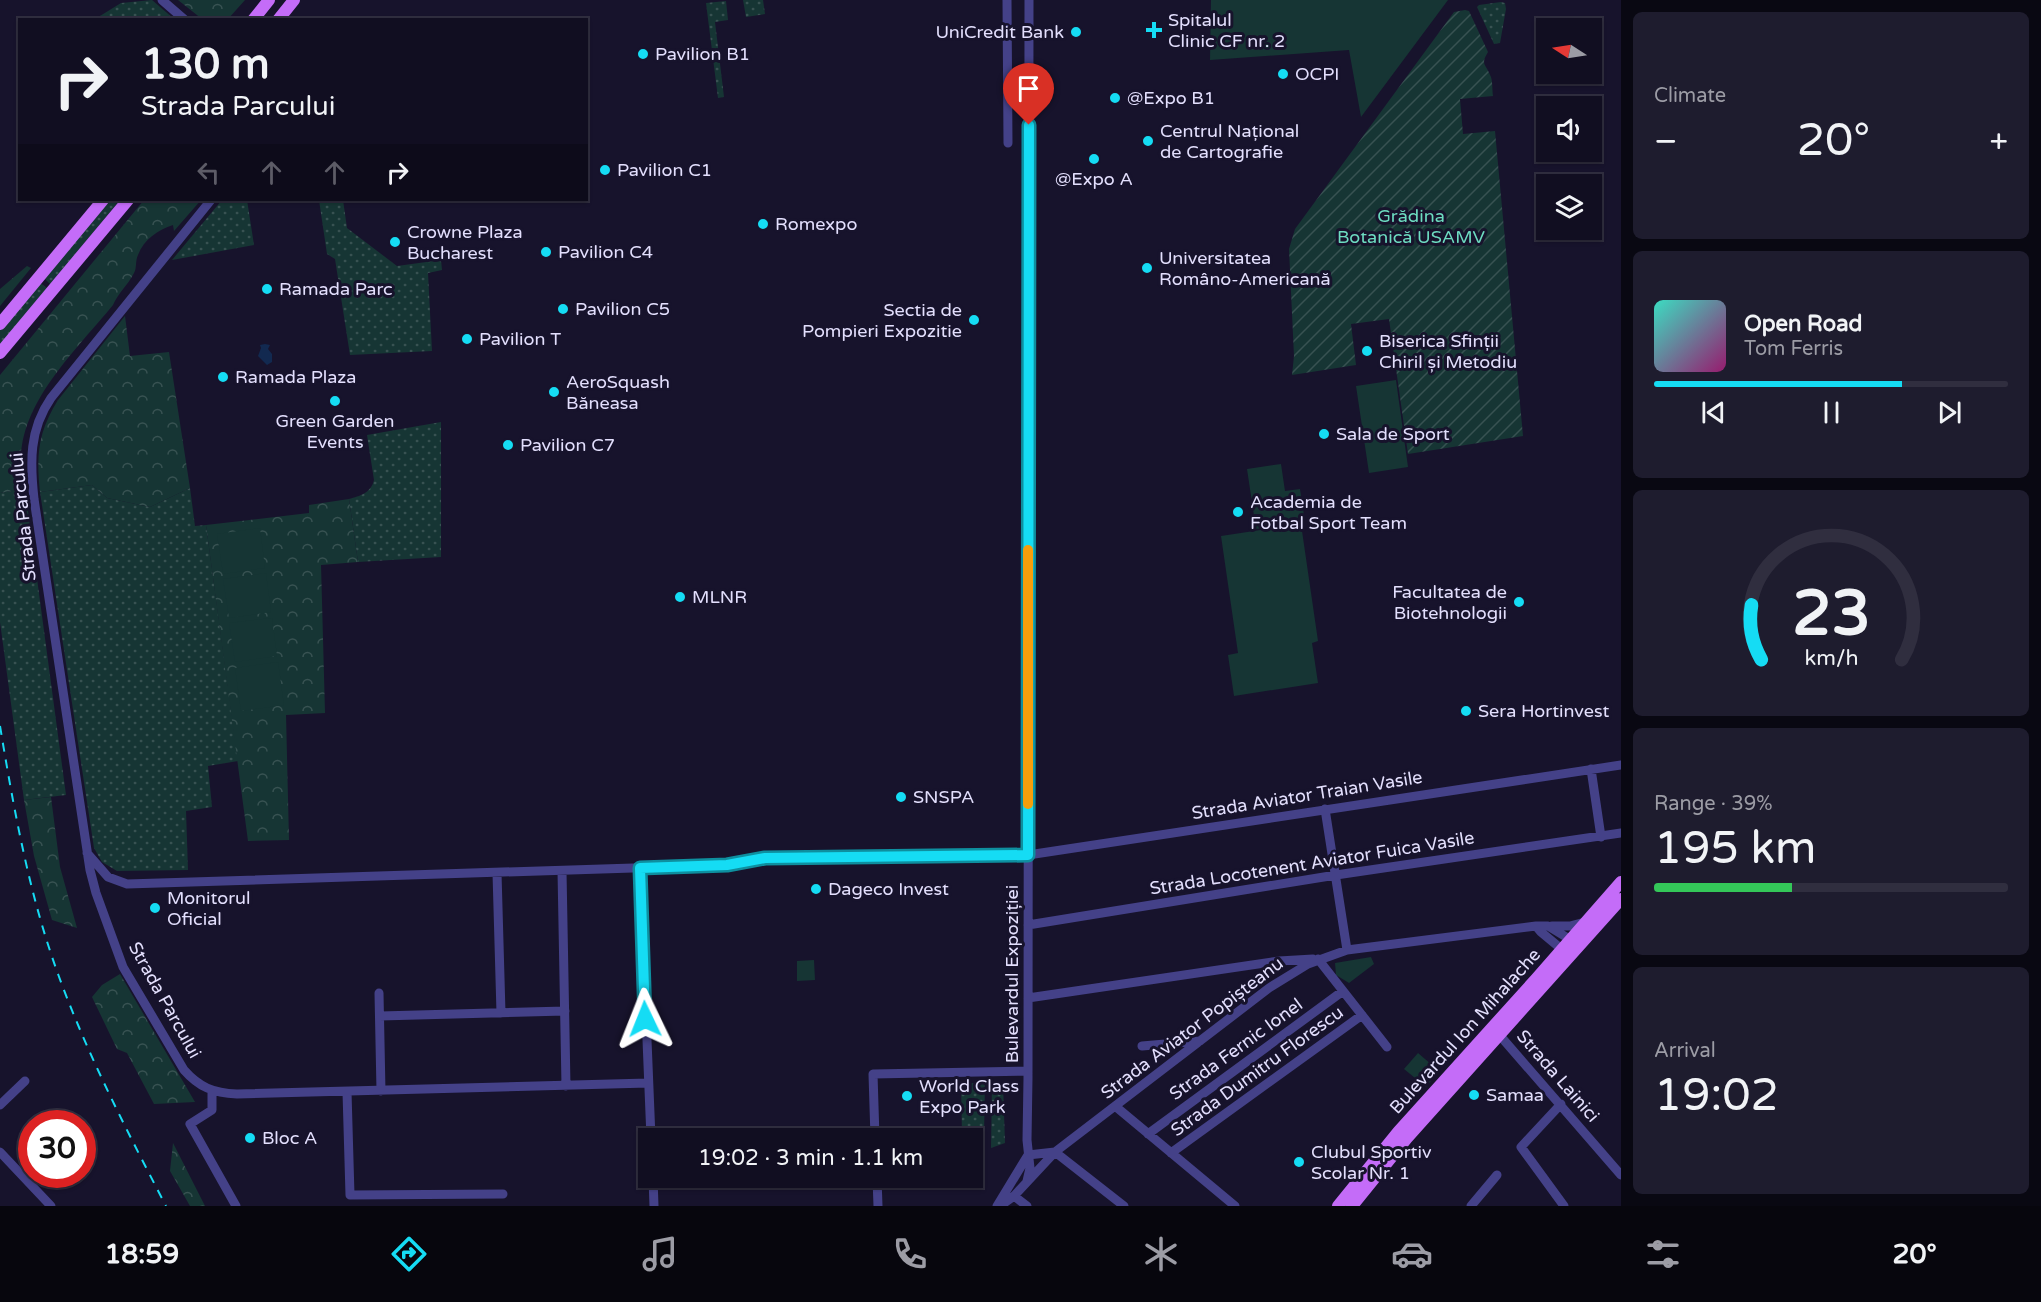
<!DOCTYPE html>
<meta charset="utf-8">
<style>
body{margin:0;font-family:"Varela Round",sans-serif;background:#1e1c2e;color:#f1f3f6;height:100vh;display:flex;flex-direction:column;font-size:22px;white-space:nowrap}
*{box-sizing:border-box;margin:0}
p{font-size:20px;color:#9c9ca5}
.icon{flex:none;width:33px;height:33px;fill:none;stroke:currentColor;stroke-width:2;stroke-linecap:round;stroke-linejoin:round}
.map{position:relative;flex:1;overflow:hidden}
.details{display:flex;flex-direction:column;gap:12px;padding:12px;background:#090812;width:420px}
.details>*{flex:none}
.hud{position:absolute;left:18px;top:18px;width:570px;height:183px;border-radius:0px;box-shadow:0 2px 4px #0004,0 0 0 2px #302e3f;background:#110e21;color:#f1f3f6;overflow:hidden}
.needle{width:39px;rotate:282deg}
.controls{position:absolute;left:1536px;top:18px;display:grid;gap:12px}
.controls a{display:grid;place-items:center;width:66px;height:66px;border-radius:0px;background:#110e21;box-shadow:0 2px 4px #0004,0 0 0 2px #302e3f;font-size:30px}
.speed{position:absolute;left:18px;top:1110px;display:flex;gap:12px;font-size:30px;font-weight:700;text-align:center}
.speed>*{display:grid;place-content:center;width:78px;height:78px;border-radius:50%;background:#110e21;box-shadow:0 2px 4px #0004,0 0 0 2px #302e3f;line-height:1}
.speed .limit{border:9px solid #d22;background:#fff;color:#111}
.pin{position:absolute;display:grid;place-items:center;width:51px;height:51px;color:#fff;margin:-62px -26px;border-radius:50% 50% 50% 0;rotate:-45deg;box-shadow:0 0 6px #0007}
.pin .icon{rotate:45deg}
.me{position:absolute;width:66px;margin:-33px;rotate:358deg;stroke-linejoin:round;filter:drop-shadow(0 0 4px #0008)}
.turn{display:flex;align-items:center;gap:21px;height:126px;padding:0 24px;font-size:27px}
.turn .icon{width:78px;height:78px;stroke-width:2.5}
.turn b{display:block;font-size:42px;line-height:51px}
.lanes{display:flex;align-items:center;height:57px;padding:0 24px;background:#0003;justify-content:center;gap:30px;direction:ltr}
.lanes .off{opacity:.35}
.big{font-size:45px;font-weight:600;line-height:1.1}
.details .card{flex:1;display:flex;flex-direction:column;justify-content:center;gap:9px;min-width:0;padding:0 21px;border-radius:9px;background:#1e1c2e}
.details .dial{align-items:center;gap:0}
.dial svg{height:156px;overflow:visible;fill:none;stroke:#302e3f;stroke-width:7;stroke-linecap:round;text-anchor:middle}
.dial text{fill:#f1f3f6;stroke:none}
.song{display:flex;align-items:center;gap:18px}
.cover{width:72px;height:72px;border-radius:9px;background:linear-gradient(135deg,hsl(170 70% 55%),hsl(320 70% 35%))}
.played{height:6px;border-radius:3px;background:linear-gradient(90deg,#15dcf4 70%,#302e3f 70%)}
.keys{display:flex;justify-content:space-around;direction:ltr}
.heat{display:flex;justify-content:space-between;align-items:center;font-size:33px;direction:ltr}
.charge{height:9px;border-radius:4px;background:linear-gradient(90deg,#34c759 39%,#302e3f 0)}
.trip{position:absolute;left:638px;top:1128px;width:345px;height:60px;border-radius:0px;background:#110e21;box-shadow:0 2px 4px #0004,0 0 0 2px #302e3f;font-weight:600;line-height:60px;text-align:center}
.tabs{display:flex;height:96px;justify-content:space-around;align-items:center;background:#07060d;color:#9c9ca5}
.tabs .icon{width:42px;height:42px}
.tabs .on{color:#15dcf4}
.tabs b{font-size:27px;color:#f1f3f6}
main{display:flex;flex:1;min-height:0}
.map>svg:first-child{display:block}
.grass{fill:url(#grass-dots)}
.forest{fill:url(#forest-crowns)}
.park{fill:#163534}
.garden{fill:url(#garden-furrows)}
.water{fill:#122950}
.lines{fill:none;stroke-linecap:round;stroke-linejoin:round}
.minor{stroke:#444188;stroke-width:9}
.major{stroke:#c46cf8;stroke-width:12}
.rail{stroke:#15dcf4;stroke-width:2;stroke-dasharray:9 8;stroke-linecap:butt}
.route-casing{stroke:#0e8f9f;stroke-width:15}
.route{stroke:#15dcf4;stroke-width:10}
.slow{stroke:#f59e0b;stroke-width:10}
.poi-dot{fill:#15dcf4;stroke:#17132c;stroke-width:2}
.labels{text-anchor:middle;dominant-baseline:central;stroke-width:6;stroke-linejoin:round;paint-order:stroke}
.poi-label{font-size:18px;fill:#e3dffd;stroke:#17132c;text-anchor:start}
.park-label{font-size:18px;fill:#6ddcc1;stroke:#17132c}
.street-label{font-size:18px;fill:#e3dffd;stroke:#17132c}
</style>
<main>
<div class="map">
<svg width="1621" height="1206" viewBox="0 0 1621 1206">
<defs>
<pattern id="grass-dots" width="8" height="8" patternUnits="userSpaceOnUse" patternTransform="scale(1.5)"><rect width="8" height="8" fill="#163534"/><path d="M2 2h.1M6 6h.1" fill="none" stroke="#385252" stroke-width="1.8" stroke-linecap="round"/></pattern>
<pattern id="forest-crowns" width="20" height="18" patternUnits="userSpaceOnUse" patternTransform="scale(1.5)"><rect width="20" height="18" fill="#163534"/><path d="M2 6a3 3 0 1 1 6 0M12 15a3 3 0 1 1 6 0" fill="none" stroke="#385252"/></pattern>
<pattern id="garden-furrows" width="10" height="10" patternUnits="userSpaceOnUse" patternTransform="scale(1.5)"><rect width="10" height="10" fill="#163534"/><path d="M-1 1l2-2M0 10L10 0M9 11l2-2" fill="none" stroke="#385252"/></pattern>
</defs>
<rect width="100%" height="100%" fill="#17132c"/>
<!-- grass -->
<path class="grass" d="M152,0L174,19H106L100,16L121,3Z
M743,0H763L765,14L746,17Z
M726,1L728,20L715,22L724,97L718,98L706,3Z
M1501,2L1505,3L1506,9L1500,43L1494,44L1477,7L1479,5Z
M107,200H120L50,284L43,277Z
M222,200H247L254,245L172,260Z
M319,200H343L347,228L397,266L441,260L442,270L428,273L432,351L350,355L335,259L327,254Z
M39,282L47,288L0,345V329Z
M441,422V557L358,562L349,499C360,496 371,493 374,480L367,435Z
M92,485L107,498L150,507L190,488L195,526L206,525L238,761L208,766L212,807L186,811L188,870L117,871L102,862L94,848L40,492Z
M25,489L66,795L24,800L0,622V493Z
M985,1082L984,1135H962L961,1084Z
M992,1083H1003L1005,1143L991,1148Z"/>
<!-- forest -->
<path class="forest" d="M178,0H245L228,19H202Z
M144,200H201L174,231L173,225C158,230 144,239 138,255C135,261 137,268 134,273C128,285 118,293 113,305C78,348 23,399 21,457C21,468 23,479 25,489L0,493V375Z
M27,266L31,268L0,306V289Z
M125,316L130,356L169,352L190,488L150,507L107,498L92,485L40,492C36,455 38,432 58,400Z
M349,499L358,562L321,565L325,713L286,715L289,840L248,841L206,525L309,513V505Z
M51,797L60,867L77,928L52,920L34,856L24,800Z
M120,974L195,1102L154,1104L127,1053L117,1049L92,997L102,985Z
M173,1143L205,1206H190L170,1171Z"/>
<!-- park -->
<path class="park" d="M1211,0H1448L1361,117L1349,50L1210,60Z
M1396,380L1408,467L1369,473L1356,386Z
M1281,464L1285,491L1300,489L1305,522L1256,529L1247,469Z
M1301,524L1318,641L1312,643L1318,683L1234,696L1228,655L1238,653L1221,536Z
M260,528L265,568L223,574L217,534Z
M266,573L271,612L229,618L223,579Z
M272,618L277,656L235,662L229,623Z
M278,662L284,705L241,711L235,668Z
M1371,957L1374,964L1349,983L1336,975L1335,963Z
M814,960L815,980L797,981V961Z
M1418,1053L1439,1071L1426,1087L1404,1069Z"/>
<!-- garden -->
<path class="garden" d="M1465,10L1469,11L1488,52C1480,65 1486,64 1490,75C1493,80 1492,90 1493,96L1460,99L1463,134L1495,131L1523,436L1408,454L1389,319L1351,324L1356,365L1292,375L1294,356L1289,249L1295,229L1454,12Z"/>
<!-- water -->
<path class="water" d="M265,344L270,345L268,349L272,354V362L267,365L258,356L261,348L260,345Z"/>
<g class="lines">
<!-- minor -->
<path class="minor" d="M162,0L185,20
M1007,0L1008,143
M211,200L51,398C29,430 30,462 34,499L90,870L96,893L123,967L184,1070C199,1087 213,1093 237,1094L648,1083
M1591,769L1601,837
M1325,809L1347,950
M87,853L108,877L127,884L727,865L765,858L1028,855L1621,765
M640,868L651,1138
M562,871L566,1086
M497,873L501,1013
M1028,925L1336,875L1621,833
M1536,926L1541,932L1565,952
M1552,926H1570L1585,922
M1318,959L1387,1047
M379,993L381,1091
M1028,998L1279,961L1313,959
M380,1016L565,1011
M1496,1031L1621,1175
M1142,1046L1200,1041
M212,1091V1110L190,1124L236,1206
M347,1092L350,1195L503,1194
M1561,1104L1521,1147L1564,1206
M0,1105L25,1081
M1115,1106L1235,1206
M1148,1134L1343,991
M875,1138L873,1074L1028,1071
M0,1152L51,1206
M1055,1152L1124,1206
M1171,1153L1362,1015
M653,1178L654,1206
M877,1178L878,1206
M1027,1181L1030,1168L1027,1140L1028,1078L1029,0
M1014,1196L1027,1206
M997,1206L1028,1155L1055,1152
M1000,1206L1014,1196L1055,1152L1269,988L1308,964L1347,950L1536,926H1548L1576,943
M1471,1206L1497,1175"/>
<!-- major -->
<path class="major" d="M253,20L269,0
M278,20L294,0
M0,324L103,200
M0,353L128,200
M1338,1206L1398,1132L1536,979L1621,882
M1352,1206L1407,1138L1621,899"/>
<!-- rail -->
<path class="rail" d="M0,726C14,810 29,894 58,974C87,1054 127,1131 166,1206"/>
</g>
<g class="lines">
<defs>
<path id="route" d="M645,1019L640,868L727,865L765,858L1028,855L1029,125"/>
</defs>
<!-- route casing -->
<use href="#route" class="route-casing"/>
<!-- route -->
<use href="#route" class="route"/>
<!-- slow -->
<path class="slow" d="M1028,804V550"/>
</g>
<!-- markers -->
<g class="poi-dot">
<path d="M1151 21h6v6h6v6h-6v6h-6v-6h-6v-6h6z"/>
<circle cx="1076" cy="32" r="6"/>
<circle cx="643" cy="54" r="6"/>
<circle cx="1283" cy="74" r="6"/>
<circle cx="1115" cy="98" r="6"/>
<circle cx="1148" cy="141" r="6"/>
<circle cx="1094" cy="159" r="6"/>
<circle cx="605" cy="170" r="6"/>
<circle cx="763" cy="224" r="6"/>
<circle cx="395" cy="242" r="6"/>
<circle cx="546" cy="252" r="6"/>
<circle cx="1147" cy="268" r="6"/>
<circle cx="267" cy="289" r="6"/>
<circle cx="563" cy="309" r="6"/>
<circle cx="974" cy="320" r="6"/>
<circle cx="467" cy="339" r="6"/>
<circle cx="1367" cy="351" r="6"/>
<circle cx="223" cy="377" r="6"/>
<circle cx="554" cy="392" r="6"/>
<circle cx="335" cy="401" r="6"/>
<circle cx="1324" cy="434" r="6"/>
<circle cx="508" cy="445" r="6"/>
<circle cx="1238" cy="512" r="6"/>
<circle cx="680" cy="597" r="6"/>
<circle cx="1519" cy="602" r="6"/>
<circle cx="1466" cy="711" r="6"/>
<circle cx="901" cy="797" r="6"/>
<circle cx="816" cy="889" r="6"/>
<circle cx="155" cy="908" r="6"/>
<circle cx="1474" cy="1095" r="6"/>
<circle cx="907" cy="1096" r="6"/>
<circle cx="250" cy="1138" r="6"/>
<circle cx="1299" cy="1162" r="6"/>
</g>
<g class="labels">
<!-- poi labels -->
<g class="poi-label">
<text x="1168" y="20">Spitalul<tspan x="1168" dy="21">Clinic CF nr. 2</tspan></text>
<text x="1064" y="32" text-anchor="end">UniCredit Bank</text>
<text x="655" y="54">Pavilion B1</text>
<text x="1295" y="74">OCPI</text>
<text x="1127" y="98">@Expo B1</text>
<text x="1160" y="131">Centrul Național<tspan x="1160" dy="21">de Cartografie</tspan></text>
<text x="617" y="170">Pavilion C1</text>
<text x="1094" y="179" text-anchor="middle">@Expo A</text>
<text x="775" y="224">Romexpo</text>
<text x="407" y="232">Crowne Plaza<tspan x="407" dy="21">Bucharest</tspan></text>
<text x="558" y="252">Pavilion C4</text>
<text x="1159" y="258">Universitatea<tspan x="1159" dy="21">Româno-Americană</tspan></text>
<text x="279" y="289">Ramada Parc</text>
<text x="575" y="309">Pavilion C5</text>
<text x="962" y="310" text-anchor="end">Sectia de<tspan x="962" dy="21">Pompieri Expozitie</tspan></text>
<text x="479" y="339">Pavilion T</text>
<text x="1379" y="341">Biserica Sfinții<tspan x="1379" dy="21">Chiril și Metodiu</tspan></text>
<text x="235" y="377">Ramada Plaza</text>
<text x="566" y="382">AeroSquash<tspan x="566" dy="21">Băneasa</tspan></text>
<text x="335" y="421" text-anchor="middle">Green Garden<tspan x="335" dy="21">Events</tspan></text>
<text x="1336" y="434">Sala de Sport</text>
<text x="520" y="445">Pavilion C7</text>
<text x="1250" y="502">Academia de<tspan x="1250" dy="21">Fotbal Sport Team</tspan></text>
<text x="1507" y="592" text-anchor="end">Facultatea de<tspan x="1507" dy="21">Biotehnologii</tspan></text>
<text x="692" y="597">MLNR</text>
<text x="1478" y="711">Sera Hortinvest</text>
<text x="913" y="797">SNSPA</text>
<text x="828" y="889">Dageco Invest</text>
<text x="167" y="898">Monitorul<tspan x="167" dy="21">Oficial</tspan></text>
<text x="919" y="1086">World Class<tspan x="919" dy="21">Expo Park</tspan></text>
<text x="1486" y="1095">Samaa</text>
<text x="262" y="1138">Bloc A</text>
<text x="1311" y="1152">Clubul Sportiv<tspan x="1311" dy="21">Scolar Nr. 1</tspan></text>
</g>
<!-- park labels -->
<g class="park-label">
<text x="1411" y="216">Grădina<tspan x="1411" dy="21">Botanică USAMV</tspan></text>
</g>
<!-- street labels -->
<g class="street-label">
<text transform="translate(23 517) rotate(-96)">Strada Parcului</text>
<text transform="translate(1307 795) rotate(-9)">Strada Aviator Traian Vasile</text>
<text transform="translate(1312 863) rotate(-9)">Strada Locotenent Aviator Fuica Vasile</text>
<text transform="translate(1012 974) rotate(-90)">Bulevardul Expoziției</text>
<text transform="translate(165 1000) rotate(61)">Strada Parcului</text>
<text transform="translate(1192 1028) rotate(-37)">Strada Aviator Popișteanu</text>
<text transform="translate(1465 1031) rotate(-48)">Bulevardul Ion Mihalache</text>
<text transform="translate(1236 1049) rotate(-36)">Strada Fernic Ionel</text>
<text transform="translate(1257 1071) rotate(-36)">Strada Dumitru Florescu</text>
<text transform="translate(1558 1076) rotate(49)">Strada Lainici</text>
</g>
</g>
</svg>
<div class="controls">
<a><svg class="needle" viewBox="-14 -14 28 28"><path d="M0-13l5 13h-10z" fill="#e53935"/><path d="M0 13l5-13h-10z" fill="#9c9ca5"/></svg></a>
<a><svg class="icon" aria-label="sound" viewBox="0 0 24 24"><path d="M4 9h4l5-4v14l-5-4H4zM17 9q2 3 0 6"/></svg></a>
<a><svg class="icon" aria-label="layers" viewBox="0 0 24 24"><path d="M12 4l9 5-9 5-9-5zM3 14l9 5 9-5"/></svg></a>
</div>
<div class="speed"><div class="limit">30</div></div>
<div class="pin" style="left:1029px;top:125px;background:#d93025"><svg class="icon" aria-label="arrive" viewBox="0 0 24 24"><path d="M6 21V4h12l-3 4 3 4H6"/></svg></div>
<svg class="me" style="left:645px;top:1019px" viewBox="-20 -20 40 40"><path d="M0-17L14 15 0 8-14 15z" fill="#15dcf4" stroke="#fff" stroke-width="4"/></svg>
<div class="trip">19:02 · 3 min · 1.1 km</div>
<div class="hud">
<div class="turn"><svg class="icon" aria-label="right" viewBox="0 0 24 24"><path d="M7 20v-9h11M14 6l5 5-5 5"/></svg><div><b>130 m</b>Strada Parcului</div></div>
<div class="lanes"><svg class="icon off" aria-label="left" viewBox="0 0 24 24"><path d="M17 20v-9H6M10 6l-5 5 5 5"/></svg><svg class="icon off" aria-label="ahead" viewBox="0 0 24 24"><path d="M12 20V5M6 11l6-6 6 6"/></svg><svg class="icon off" aria-label="ahead" viewBox="0 0 24 24"><path d="M12 20V5M6 11l6-6 6 6"/></svg><svg class="icon" aria-label="right" viewBox="0 0 24 24"><path d="M7 20v-9h11M14 6l5 5-5 5"/></svg></div>
</div>
</div>
<section class="details">
<div class="card"><p>Climate</p>
<div class="heat"><a>−</a><b class="big">20°</b><a>+</a></div>
</div>
<div class="card">
<div class="song"><i class="cover"></i><div><b>Open Road</b><p>Tom Ferris</p></div></div>
<div class="played"></div>
<div class="keys"><svg class="icon" aria-label="previous" viewBox="0 0 24 24"><path d="M18 5L8 12l10 7zM5 5v14"/></svg><svg class="icon" aria-label="pause" viewBox="0 0 24 24"><path d="M8 5v14M16 5v14"/></svg><svg class="icon" aria-label="next" viewBox="0 0 24 24"><path d="M6 5l10 7-10 7zM19 5v14"/></svg></div>
</div>
<div class="card dial"><svg viewBox="0 0 100 80">
<path d="M14 69A42 42 0 1 1 86 69"/>
<path d="M14 69A42 42 0 0 1 9 41" stroke="#15dcf4"/>
<text x="50" y="56" font-size="32" font-weight="700">23</text>
<text x="50" y="72" font-size="11">km/h</text>
</svg></div>
<div class="card"><p>Range · 39%</p><b class="big">195 km</b><div class="charge"></div></div>
<div class="card"><p>Arrival</p><b class="big">19:02</b></div>
</section>
</main>
<nav class="tabs">
<b>18:59</b>
<svg class="icon on" aria-label="directions" viewBox="0 0 24 24"><path d="M12 3l9 9-9 9-9-9zM9 14v-3h6M13 9l2 2-2 2"/></svg>
<svg class="icon" aria-label="music" viewBox="0 0 24 24"><path d="M9 18V5l10-2v13"/><circle cx="6" cy="18" r="3"/><circle cx="16" cy="16" r="3"/></svg>
<svg class="icon" aria-label="phone" viewBox="0 0 24 24"><path d="M5 4h4l2 5-3 2q2 4 5 5l2-3 5 2v4C11 20 4 13 5 4z"/></svg>
<svg class="icon" aria-label="climate" viewBox="0 0 24 24"><path d="M12 3v18M4 7l16 10M4 17L20 7"/></svg>
<svg class="icon" aria-label="car" viewBox="0 0 24 24"><path d="M5 17H2v-5l4-1 3-4h7l3 4 3 1v5h-3M9 17h6M6 11h13"/><circle cx="7" cy="17" r="2"/><circle cx="17" cy="17" r="2"/></svg>
<svg class="icon" aria-label="filters" viewBox="0 0 24 24"><path d="M4 7h16M4 17h16"/><circle cx="9" cy="7" r="2"/><circle cx="15" cy="17" r="2"/></svg>
<b>20°</b>
</nav>
